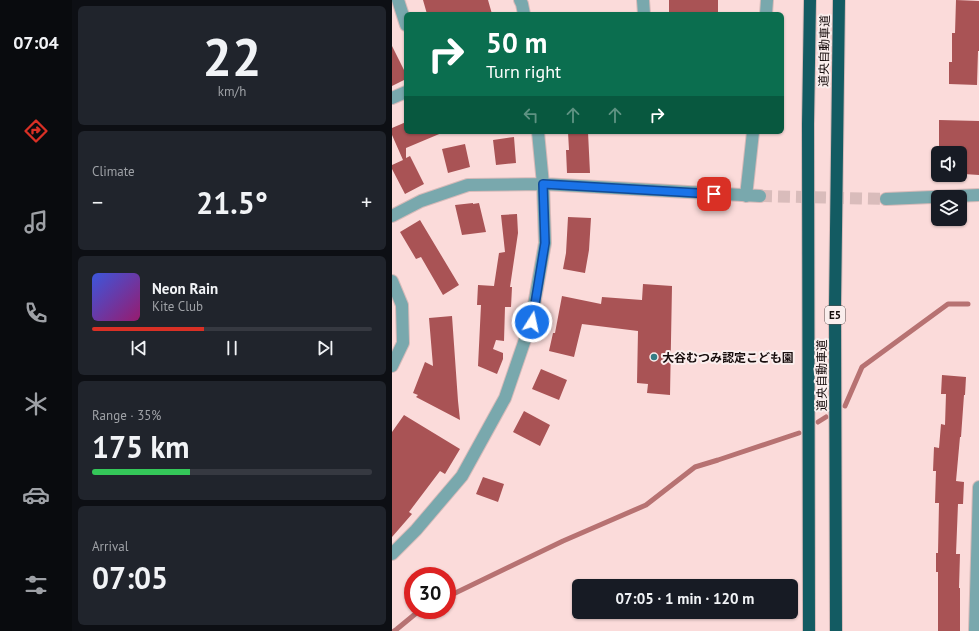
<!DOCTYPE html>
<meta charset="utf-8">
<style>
body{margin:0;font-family:"PT Sans","Noto Sans JP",sans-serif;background:#20242c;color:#f1f3f6;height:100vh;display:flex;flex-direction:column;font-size:15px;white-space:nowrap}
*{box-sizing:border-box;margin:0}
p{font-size:13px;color:#9ea1a6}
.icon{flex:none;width:22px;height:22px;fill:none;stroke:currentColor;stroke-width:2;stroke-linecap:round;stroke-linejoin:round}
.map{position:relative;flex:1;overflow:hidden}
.drawer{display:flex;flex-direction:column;gap:6px;padding:6px;background:#0d0f14;width:320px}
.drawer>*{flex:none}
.hud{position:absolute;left:12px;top:12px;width:380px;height:122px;border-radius:6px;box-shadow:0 1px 3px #0004;background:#0b6e4f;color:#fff;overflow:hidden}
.fabs{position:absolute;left:539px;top:146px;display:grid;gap:8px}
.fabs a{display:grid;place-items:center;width:36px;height:36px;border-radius:6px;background:#171b24;box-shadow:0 1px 3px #0004;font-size:20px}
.speed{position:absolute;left:12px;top:567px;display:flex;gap:8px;font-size:20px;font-weight:700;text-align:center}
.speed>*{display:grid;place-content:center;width:52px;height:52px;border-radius:50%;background:#171b24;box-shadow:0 1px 3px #0004;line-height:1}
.speed .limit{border:6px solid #d22;background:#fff;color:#111}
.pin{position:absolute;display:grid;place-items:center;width:34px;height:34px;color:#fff;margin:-17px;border-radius:8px;box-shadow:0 2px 6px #0006}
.me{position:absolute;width:44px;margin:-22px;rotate:10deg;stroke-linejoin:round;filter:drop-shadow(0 0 3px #0008)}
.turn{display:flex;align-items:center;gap:14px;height:84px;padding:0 16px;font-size:18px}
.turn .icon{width:52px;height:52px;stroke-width:2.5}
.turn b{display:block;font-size:28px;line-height:34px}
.lanes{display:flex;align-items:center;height:38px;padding:0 16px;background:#0003;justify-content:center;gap:20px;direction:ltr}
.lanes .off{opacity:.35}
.big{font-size:30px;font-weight:700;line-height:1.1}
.drawer .tile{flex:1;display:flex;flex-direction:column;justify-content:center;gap:6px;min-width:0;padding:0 14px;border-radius:6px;background:#20242c}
.drawer .dial{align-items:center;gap:0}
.dial b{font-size:52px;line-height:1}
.song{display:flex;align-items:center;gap:12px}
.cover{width:48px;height:48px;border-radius:6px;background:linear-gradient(135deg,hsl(230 70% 55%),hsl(320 70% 35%))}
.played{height:4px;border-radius:2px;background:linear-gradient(90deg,#d93025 40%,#363941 40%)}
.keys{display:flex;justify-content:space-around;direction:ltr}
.heat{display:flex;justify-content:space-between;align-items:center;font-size:22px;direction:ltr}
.charge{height:6px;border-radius:3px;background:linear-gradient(90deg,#34c759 35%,#363941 0)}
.trip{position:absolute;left:180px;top:579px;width:226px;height:40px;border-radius:6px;background:#171b24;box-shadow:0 1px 3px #0004;font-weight:700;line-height:40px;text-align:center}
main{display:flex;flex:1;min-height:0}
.tabs{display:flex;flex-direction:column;width:72px;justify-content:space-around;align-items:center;background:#090b0e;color:#9ea1a6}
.tabs .icon{width:28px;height:28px}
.tabs .on{color:#d93025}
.tabs b{font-size:18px;color:#f1f3f6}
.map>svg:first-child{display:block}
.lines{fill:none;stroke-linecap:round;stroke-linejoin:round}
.stream{stroke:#b77272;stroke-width:5}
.building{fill:#a95355}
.minor-tunnel{stroke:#d9bcbb;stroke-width:12;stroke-dasharray:12 6;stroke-linecap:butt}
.minor-casing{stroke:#d7bab9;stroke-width:14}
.highway-casing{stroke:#d7bab9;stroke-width:14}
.minor{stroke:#79a8ad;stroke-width:12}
.highway{stroke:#135b62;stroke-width:12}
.route-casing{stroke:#114b97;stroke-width:10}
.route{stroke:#1a73e8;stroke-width:7}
.poi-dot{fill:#347c84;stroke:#faeeed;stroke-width:1.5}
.labels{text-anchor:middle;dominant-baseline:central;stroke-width:4;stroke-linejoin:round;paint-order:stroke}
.shield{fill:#faeeed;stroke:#5b5050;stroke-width:1}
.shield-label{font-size:11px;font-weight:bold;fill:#170d0d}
.street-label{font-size:12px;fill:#170d0d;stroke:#faeeed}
.poi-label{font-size:12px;font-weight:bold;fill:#170d0d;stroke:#faeeed;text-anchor:start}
</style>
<main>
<nav class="tabs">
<b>07:04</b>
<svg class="icon on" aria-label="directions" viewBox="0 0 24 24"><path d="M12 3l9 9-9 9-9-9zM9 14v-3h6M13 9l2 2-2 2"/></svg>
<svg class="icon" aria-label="music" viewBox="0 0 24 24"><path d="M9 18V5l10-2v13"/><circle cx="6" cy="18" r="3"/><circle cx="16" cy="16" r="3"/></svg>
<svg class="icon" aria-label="phone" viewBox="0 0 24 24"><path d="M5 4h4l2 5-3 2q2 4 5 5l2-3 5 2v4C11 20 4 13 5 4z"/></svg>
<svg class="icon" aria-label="climate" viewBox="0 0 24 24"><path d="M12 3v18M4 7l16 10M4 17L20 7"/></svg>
<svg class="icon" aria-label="car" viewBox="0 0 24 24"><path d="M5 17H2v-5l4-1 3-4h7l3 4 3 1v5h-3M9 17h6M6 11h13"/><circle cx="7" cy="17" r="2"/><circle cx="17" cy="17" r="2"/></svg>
<svg class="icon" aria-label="filters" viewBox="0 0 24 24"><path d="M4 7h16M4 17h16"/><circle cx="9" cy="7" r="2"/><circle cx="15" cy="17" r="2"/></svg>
</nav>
<section class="drawer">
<div class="tile dial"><b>22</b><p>km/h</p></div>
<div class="tile"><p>Climate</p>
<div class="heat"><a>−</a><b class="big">21.5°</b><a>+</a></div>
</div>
<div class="tile">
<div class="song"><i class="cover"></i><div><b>Neon Rain</b><p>Kite Club</p></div></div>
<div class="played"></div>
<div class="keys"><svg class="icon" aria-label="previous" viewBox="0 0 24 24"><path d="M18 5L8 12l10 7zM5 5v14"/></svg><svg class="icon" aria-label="pause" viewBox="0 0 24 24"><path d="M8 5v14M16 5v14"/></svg><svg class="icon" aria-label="next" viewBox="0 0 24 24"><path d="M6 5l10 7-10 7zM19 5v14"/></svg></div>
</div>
<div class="tile"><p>Range · 35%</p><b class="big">175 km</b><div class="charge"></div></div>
<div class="tile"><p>Arrival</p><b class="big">07:05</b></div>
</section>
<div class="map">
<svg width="587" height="631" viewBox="0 0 587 631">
<rect width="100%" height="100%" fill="#fbdbda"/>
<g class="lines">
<!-- stream -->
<path class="stream" d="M453,406L470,367L556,304H576
M426,422L434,417
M55,597L171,541L254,505L303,467L326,460L407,433
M2,631L5,629L28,610"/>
</g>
<!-- building -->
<path class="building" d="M31,0H96L100,14H35Z
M277,0H326V14H277Z
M564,0L587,1V51H586L585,85L557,84V62H560V33H563Z
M0,46L14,74V79L0,86Z
M547,120L587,121V175L572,174L573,153H547Z
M14,122V132H52L14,148V158L18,156L32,184L13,194L0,169V165L11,160L0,135V128Z
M176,132H196L198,173H175L174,150H177Z
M122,137L124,163L104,165L101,140Z
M73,144L78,167L56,173L50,149Z
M81,203V204L87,203L94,232L70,235L63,205Z
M125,214L126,233L118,287H120L119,307H113L112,341L104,340L101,349L111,353V359L105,374L86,366L89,305H85L86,285L102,286L107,253L113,252L109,215Z
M176,217L199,218L197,250L193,273L171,269L174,253Z
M28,220L67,285L51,295L29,257L24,259L8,232Z
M251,284L280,286L278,395L255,393L256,384L245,383L246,331L190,324L182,357L157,351L161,333H163L170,296L209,304L210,297L250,300Z
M60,316L66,401L68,420L24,397L26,395L21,393L33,362L41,366L37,318Z
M149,369L175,380L167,400L140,389Z
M550,375L574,377L573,395H572L569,437H568L564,481L572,482L571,504H566L564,554H568L567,588H568V631H546V572H544V553H546L547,503H543L544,471H541L542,447L547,448L549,424L553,425L554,394H549Z
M132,411L158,425L148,446L121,432Z
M12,415L68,449L53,474L48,471L17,512L20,514L0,537V432Z
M91,477L112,484L106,502L84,494Z"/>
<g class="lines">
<!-- minor-tunnel -->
<path class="minor-tunnel" d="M368,196L494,199"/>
<defs>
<path id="minor" d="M6,0L14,25
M128,0L130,4L132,14
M251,0L252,14
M374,14L375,0
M0,98L14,92
M354,196L361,132
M494,199L587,195
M0,216L29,201L76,185L151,184L368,196
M0,281L10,305L11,343L0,366
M0,554L24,530L70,476L113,398L139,322L153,243L151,184L146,132
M583,631L587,487"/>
<path id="highway" d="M417,631L416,124L418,0
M444,631L443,307L447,0"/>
</defs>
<!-- minor casing -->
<use href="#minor" class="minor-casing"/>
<!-- highway casing -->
<use href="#highway" class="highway-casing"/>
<!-- minor -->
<use href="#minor" class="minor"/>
<!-- highway -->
<use href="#highway" class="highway"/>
</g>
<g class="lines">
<defs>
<path id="route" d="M140,322L153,243L151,184L322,194"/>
</defs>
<!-- route casing -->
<use href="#route" class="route-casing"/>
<!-- route -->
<use href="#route" class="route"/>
</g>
<!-- markers -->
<circle class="poi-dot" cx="262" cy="357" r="4"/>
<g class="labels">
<!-- shield labels -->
<rect class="shield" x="433" y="306" width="20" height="18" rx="3"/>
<g class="shield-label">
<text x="443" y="315">E5</text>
</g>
<!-- street labels -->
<g class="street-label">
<text transform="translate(432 51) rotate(-89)">道央自動車道</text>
<text transform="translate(429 375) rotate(-90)">道央自動車道</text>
</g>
<!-- poi labels -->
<g class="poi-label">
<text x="270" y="357">大谷むつみ認定こども園</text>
</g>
</g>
</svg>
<div class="fabs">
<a><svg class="icon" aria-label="sound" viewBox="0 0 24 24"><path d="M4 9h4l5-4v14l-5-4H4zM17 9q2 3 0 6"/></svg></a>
<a><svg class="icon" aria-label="layers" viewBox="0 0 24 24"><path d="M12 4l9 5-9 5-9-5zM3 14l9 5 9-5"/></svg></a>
</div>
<div class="speed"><div class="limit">30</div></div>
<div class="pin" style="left:322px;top:194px;background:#d93025"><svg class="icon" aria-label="arrive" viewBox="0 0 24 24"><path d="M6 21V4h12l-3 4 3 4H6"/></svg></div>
<svg class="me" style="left:140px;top:322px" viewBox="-20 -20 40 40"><circle r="17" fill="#1a73e8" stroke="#fff" stroke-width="3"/><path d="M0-11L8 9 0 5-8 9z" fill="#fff"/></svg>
<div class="trip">07:05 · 1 min · 120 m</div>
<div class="hud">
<div class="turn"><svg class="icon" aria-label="right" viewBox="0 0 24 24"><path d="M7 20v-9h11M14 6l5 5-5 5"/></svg><div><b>50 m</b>Turn right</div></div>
<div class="lanes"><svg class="icon off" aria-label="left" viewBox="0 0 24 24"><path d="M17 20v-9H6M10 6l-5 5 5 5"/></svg><svg class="icon off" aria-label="ahead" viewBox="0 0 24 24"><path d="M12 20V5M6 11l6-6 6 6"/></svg><svg class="icon off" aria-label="ahead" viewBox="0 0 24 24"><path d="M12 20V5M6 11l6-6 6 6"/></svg><svg class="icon" aria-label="right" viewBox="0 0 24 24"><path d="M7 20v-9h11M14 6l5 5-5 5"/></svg></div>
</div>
</div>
</main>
